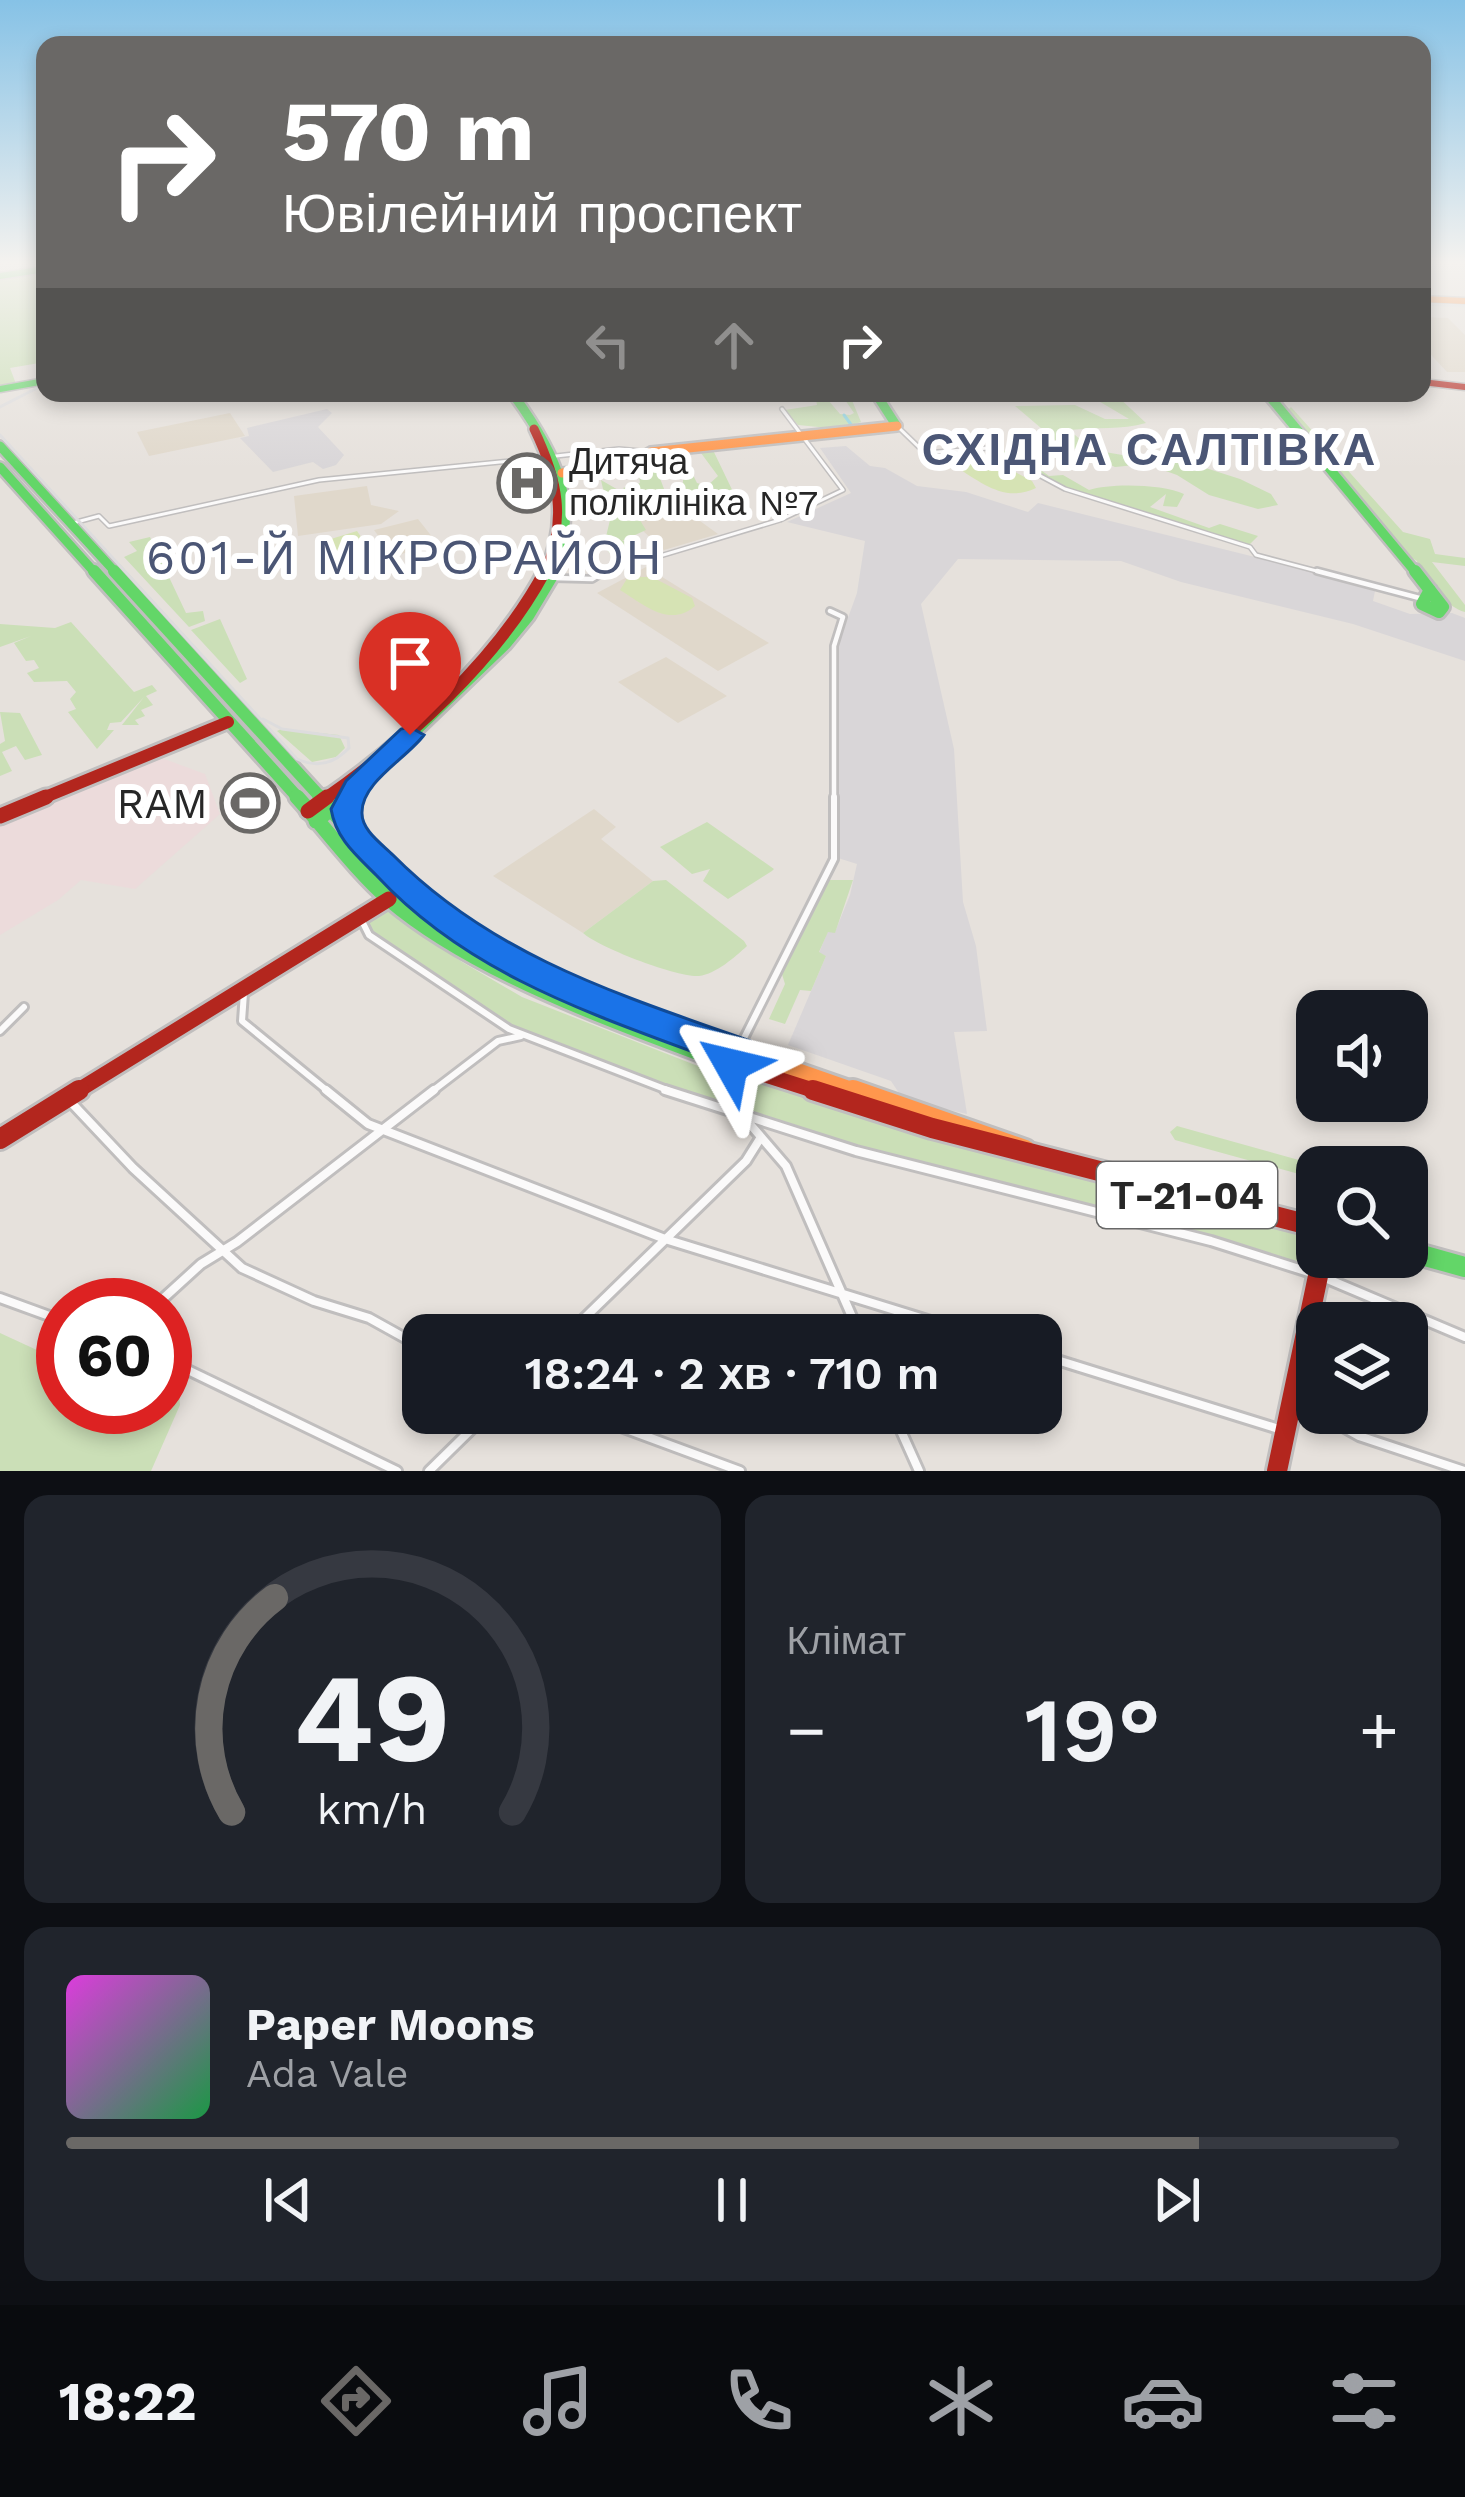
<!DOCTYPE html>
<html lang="uk">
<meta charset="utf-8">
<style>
body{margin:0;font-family:"Work Sans",sans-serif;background:#20242c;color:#f1f3f6;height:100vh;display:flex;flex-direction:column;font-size:45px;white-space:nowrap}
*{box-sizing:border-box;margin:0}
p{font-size:39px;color:#9ea1a6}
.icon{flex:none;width:66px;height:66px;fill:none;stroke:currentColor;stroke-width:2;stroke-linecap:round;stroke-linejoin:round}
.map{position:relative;height:1471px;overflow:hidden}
.drawer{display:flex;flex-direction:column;gap:24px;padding:24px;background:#0d0f14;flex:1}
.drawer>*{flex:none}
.banner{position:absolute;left:36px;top:36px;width:1395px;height:366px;border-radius:24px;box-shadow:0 6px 18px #0003;background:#6a6866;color:#fff;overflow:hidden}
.buttons{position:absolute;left:1296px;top:990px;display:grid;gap:24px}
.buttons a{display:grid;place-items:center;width:132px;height:132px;border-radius:24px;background:#171b24;box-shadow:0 6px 18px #0003;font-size:60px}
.speed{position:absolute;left:36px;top:1278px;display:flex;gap:24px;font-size:60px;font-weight:700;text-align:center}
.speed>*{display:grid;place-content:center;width:156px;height:156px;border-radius:50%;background:#171b24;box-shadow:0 6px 18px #0003;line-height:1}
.speed .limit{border:18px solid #d22;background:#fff;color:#111}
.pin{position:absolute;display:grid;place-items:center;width:102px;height:102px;color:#fff;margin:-123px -51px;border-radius:50% 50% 50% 0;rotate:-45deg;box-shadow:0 0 12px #0007}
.pin .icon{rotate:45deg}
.me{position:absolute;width:132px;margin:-66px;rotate:307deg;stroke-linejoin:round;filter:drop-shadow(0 0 9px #0008)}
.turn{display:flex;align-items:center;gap:42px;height:252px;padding:0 48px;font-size:54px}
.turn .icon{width:156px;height:156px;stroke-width:2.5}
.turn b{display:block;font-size:84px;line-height:102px}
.lanes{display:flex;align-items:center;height:114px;padding:0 48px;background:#0003;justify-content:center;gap:60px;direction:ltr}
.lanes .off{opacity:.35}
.big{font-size:90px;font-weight:600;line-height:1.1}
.drawer .widget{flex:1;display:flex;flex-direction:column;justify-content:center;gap:18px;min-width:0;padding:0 42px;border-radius:24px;background:#20242c}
.drawer .dial{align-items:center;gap:0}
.dial svg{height:312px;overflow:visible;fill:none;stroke:#363941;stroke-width:7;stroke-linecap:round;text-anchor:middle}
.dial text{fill:#f1f3f6;stroke:none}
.song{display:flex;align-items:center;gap:36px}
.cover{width:144px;height:144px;border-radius:18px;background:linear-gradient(135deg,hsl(300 70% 55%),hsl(140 70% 35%))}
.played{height:12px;border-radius:6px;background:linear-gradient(90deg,#6a6866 85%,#363941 85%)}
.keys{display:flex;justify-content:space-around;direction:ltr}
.heat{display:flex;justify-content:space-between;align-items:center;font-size:66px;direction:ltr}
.drawer .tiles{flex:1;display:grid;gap:24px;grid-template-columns:1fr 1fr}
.widget:last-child{grid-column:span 2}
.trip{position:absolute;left:402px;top:1314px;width:660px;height:120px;border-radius:24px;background:#171b24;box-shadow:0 6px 18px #0003;font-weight:600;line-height:120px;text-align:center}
.dock{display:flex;height:192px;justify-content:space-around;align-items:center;background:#090b0e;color:#9ea1a6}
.dock .icon{width:84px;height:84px}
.dock .active{color:#6a6866}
.dock b{font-size:54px;color:#f1f3f6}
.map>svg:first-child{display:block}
.industrial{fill:#d9d6d8}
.education{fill:#e0d8cb}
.medical{fill:#ecdbdb}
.green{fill:#cbdfb7}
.pitch{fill:#d6e3b4}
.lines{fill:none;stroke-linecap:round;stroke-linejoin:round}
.stream{stroke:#94d6e4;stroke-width:3}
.street-far3-casing{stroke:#c0bebe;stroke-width:6}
.street-far2-casing{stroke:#c0bebe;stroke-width:10}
.street-far1-casing{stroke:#c0bebe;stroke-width:12}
.street-casing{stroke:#c0bebe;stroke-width:14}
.fast-far4-casing{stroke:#c0bebe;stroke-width:9}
.fast-far3-casing{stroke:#c0bebe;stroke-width:14}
.fast-far2-casing{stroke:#c0bebe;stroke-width:18}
.fast-far1-casing{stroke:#c0bebe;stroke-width:21}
.fast-casing{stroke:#c0bebe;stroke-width:26}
.slow-far3-casing{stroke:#c0bebe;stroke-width:9}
.slow-far2-casing{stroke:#c0bebe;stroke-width:14}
.slow-far1-casing{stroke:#c0bebe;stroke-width:21}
.slow-casing{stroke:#c0bebe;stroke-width:26}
.jam-far4-casing{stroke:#c0bebe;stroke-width:9}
.jam-far3-casing{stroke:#c0bebe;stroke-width:14}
.jam-far2-casing{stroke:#c0bebe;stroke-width:18}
.jam-far1-casing{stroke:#c0bebe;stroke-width:21}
.jam-casing{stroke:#c0bebe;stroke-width:26}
.street-far3{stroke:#fbfafa;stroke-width:3}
.street-far2{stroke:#fbfafa;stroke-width:4.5}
.street-far1{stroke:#fbfafa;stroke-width:6}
.street{stroke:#fbfafa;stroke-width:8}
.fast-far4{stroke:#63d668;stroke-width:6}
.fast-far3{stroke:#63d668;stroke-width:9}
.fast-far2{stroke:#63d668;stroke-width:12}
.fast-far1{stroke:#63d668;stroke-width:15}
.fast{stroke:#63d668;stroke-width:20}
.slow-far3{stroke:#ff974d;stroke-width:6}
.slow-far2{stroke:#ff974d;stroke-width:9}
.slow-far1{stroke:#ff974d;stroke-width:15}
.slow{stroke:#ff974d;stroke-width:20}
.jam-far4{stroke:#b3261e;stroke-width:6}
.jam-far3{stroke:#b3261e;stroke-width:9}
.jam-far2{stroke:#b3261e;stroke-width:12}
.jam-far1{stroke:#b3261e;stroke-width:15}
.jam{stroke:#b3261e;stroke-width:20}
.tram{stroke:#dddcdd;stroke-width:3}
.route{fill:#1a73e8;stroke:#114b97;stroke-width:3}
.labels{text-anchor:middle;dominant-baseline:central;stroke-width:12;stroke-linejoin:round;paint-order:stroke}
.far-poi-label{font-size:36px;fill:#272727;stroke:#fff;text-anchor:start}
.shield{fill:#fff;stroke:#686868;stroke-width:3}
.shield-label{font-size:39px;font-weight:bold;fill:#272727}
.poi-label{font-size:42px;fill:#272727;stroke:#fff;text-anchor:end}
.far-district-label{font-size:45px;font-weight:bold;letter-spacing:3px;fill:#4b5675;stroke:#fff}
.quarter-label{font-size:48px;letter-spacing:3px;fill:#4b5675;stroke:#fff}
</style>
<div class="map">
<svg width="1465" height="1471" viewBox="0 0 1465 1471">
<rect width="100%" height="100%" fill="#e6e1dc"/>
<!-- industrial -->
<path class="industrial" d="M327,409L332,413L318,427L344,455L336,465L323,469L313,462L273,472L240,438L249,436L247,428Z
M846,446L870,466L885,468L917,486L966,492L1028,512L1038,503L1287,565L1375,591L1373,601L1410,614L1452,613L1465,618V661L1353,624L1181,582L1121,561L958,559L921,604L954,749L963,902L976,946L987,1031L954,1032L967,1114L903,1099L891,1081L788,1045L826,956L819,953L828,931L835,932L850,895L857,864L838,858L837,648L857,593L865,541L787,522L851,493L820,448Z"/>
<!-- education -->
<path class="education" d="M1422,317L1448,318L1465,335V372H1447L1422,345Z
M230,413L245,436L149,456L137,432Z
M367,486L371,505L399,511L381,524L298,536L294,496Z
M689,513L718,534L664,550L632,521Z
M418,519L433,538L425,548L393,556L374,530Z
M646,567L769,643L718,671L597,593Z
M666,657L727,696L678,723L618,682Z
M594,809L616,827L601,839L653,881L583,933L493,876Z"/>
<!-- medical -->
<path class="medical" d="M159,757L205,774L220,814L135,889L81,880L58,900L0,935V821Z"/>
<!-- green -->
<path class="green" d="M45,272V362L10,368L16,384L0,388V279Z
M815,393H822L840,414L850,415L854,413L841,394L849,393L861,422L839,429L798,425L785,410L817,405Z
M1085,393L1116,395L1146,423C1121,430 1097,427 1069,430L1093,450L1152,460L1165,455L1240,479L1271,494L1278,505L1258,509L1209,495L1177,475L1146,464L1115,467L1055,440L1015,406L1075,405L1105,419H1129Z
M1291,407L1403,532L1430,539L1435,554L1465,558V566L1432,562L1465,605V612C1447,608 1419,576 1417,561L1405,554L1300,430L1286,412Z
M712,448L737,500L694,510L683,494V475L671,459L681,451L697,483L707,486L718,476L701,453Z
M999,451H1014L1049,476L1063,475L1089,490C1110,483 1163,484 1184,494L1177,507L1163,506L1166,494L1150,507L1209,528L1220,524L1258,536L1249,545C1163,519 1073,501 999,451Z
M651,455L671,507L633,509L646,530L622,541H639L641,545L610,554L604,545L610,520L601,480L627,495L623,500L647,505L623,488L640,483L639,476H652L634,469Z
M150,537L186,613L203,611L205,621L189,627L124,557L137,551L129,542Z
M220,619L247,679L240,683L191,630Z
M71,622L134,692L152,685L157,691L146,696L153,705L141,710L145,716L135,720L139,725H122L144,697L121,722L110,723L107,730H114L97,749L68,712L76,709L70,699L76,692L67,681L34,682L27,673L39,668L34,660L26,661L14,643L31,636L0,647V624L55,628Z
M0,712L20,713L42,755L25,760L16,746L2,752L12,771L0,776V744L5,741Z
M281,729L339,735L345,748L336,757L312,762L277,731Z
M707,822L774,869L772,871L728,899L703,881L710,869L692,874L660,847Z
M666,880L744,941L747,946C735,957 716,974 699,976C678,978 598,947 583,933L653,881Z
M826,880H853L835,933L828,932L819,952L826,956L811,991L800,990L785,1024L769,1019L785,984L781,971Z
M381,904L462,962L522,997L708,1070L730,1072L729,1083L748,1080L769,1085L957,1146L1292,1230L1320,1263L1318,1275L1211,1241L939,1174L737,1111L730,1096L722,1106L634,1080L509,1029L369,935L360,917Z
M1177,1126L1324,1167H1317V1179L1175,1140L1170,1132Z
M0,1333L39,1351L63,1353V1407H165V1376L178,1383L180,1405L151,1471H0Z"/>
<!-- pitch -->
<path class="pitch" d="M963,457H987L1032,481L1036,488C1005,503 982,483 956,467L954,461Z
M357,531L379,563L336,571L318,543Z
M628,577H652L692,598L695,606C670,628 644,605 620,590Z"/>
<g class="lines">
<!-- stream -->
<path class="stream" d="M844,415L858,434"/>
<defs>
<path id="street-far3" d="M897,426L925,453L988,448L1065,489L1250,547L1256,555L1328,574
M556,456L619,449L651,452
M73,523L99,516L109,526L319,480L549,457
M600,574L780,520L843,490L782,409"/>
<path id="street-far2" d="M1317,571L1423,599
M554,578L592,579L605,571
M830,611L843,617L834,646V800"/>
<path id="street-far1" d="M360,917L369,935L509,1029L675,1093
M244,993L242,1021L330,1093
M0,1031L24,1007
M737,1052L834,859V797
M731,1065V1093
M430,1093L498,1041L521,1036"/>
<path id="street" d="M326,1090L368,1124L665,1239L976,1335
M665,1090L856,1151L1211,1241L1318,1275L1465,1337
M731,1090V1102L786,1166L860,1335
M67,1098L133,1168L242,1268L314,1301L369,1318L423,1348
M0,1298L63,1321
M156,1305L201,1264L237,1242L434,1090
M567,1335L746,1161L761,1137
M1041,1355L1282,1430
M165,1359L397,1471
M1295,1394L1317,1412
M583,1413L740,1471
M893,1413L919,1471
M1318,1413L1359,1436L1464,1471
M429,1471L488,1413"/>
<path id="fast-far4" d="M0,276L45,269
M0,389L45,381
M513,393L518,400
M876,393L880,400
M1267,393L1272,400"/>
<path id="fast-far3" d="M515,397C555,452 583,507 553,574
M878,397L896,425
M1270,397L1417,574
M0,446L117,574
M0,467L96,574"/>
<path id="fast-far2" d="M94,571L300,800
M114,571L323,800
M1415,571L1443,607L1439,612
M1430,590L1422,604L1439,612
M343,800L505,644L528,616L555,571"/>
<path id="fast-far1" d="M297,797C327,830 356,870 389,899C473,971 615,1022 718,1060
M320,797C359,840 398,885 444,920C532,988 644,1018 747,1053
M316,821L346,797"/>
<path id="fast" d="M1407,1251L1465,1267"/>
<path id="slow-far3" d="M1422,299L1465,301"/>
<path id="slow-far2" d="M562,473L623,468L651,452L897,426"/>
<path id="slow-far1" d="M747,1053L862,1093"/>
<path id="slow" d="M853,1090L1025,1150"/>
<path id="jam-far4" d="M1422,382L1465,387"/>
<path id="jam-far3" d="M534,429C559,481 567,520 544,574"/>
<path id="jam-far2" d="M38,800L228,722
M323,800C406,742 497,661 545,571"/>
<path id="jam-far1" d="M308,811L327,797
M0,816L46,797
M718,1060L822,1093
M74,1093L389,899"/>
<path id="jam" d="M813,1090L932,1128L1317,1227
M0,1139L79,1090
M1277,1471L1322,1257"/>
</defs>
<!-- street-far3 casing -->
<use href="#street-far3" class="street-far3-casing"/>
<!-- street-far2 casing -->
<use href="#street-far2" class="street-far2-casing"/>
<!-- street-far1 casing -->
<use href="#street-far1" class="street-far1-casing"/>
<!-- street casing -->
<use href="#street" class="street-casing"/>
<!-- fast-far4 casing -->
<use href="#fast-far4" class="fast-far4-casing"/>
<!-- fast-far3 casing -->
<use href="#fast-far3" class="fast-far3-casing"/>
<!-- fast-far2 casing -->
<use href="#fast-far2" class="fast-far2-casing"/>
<!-- fast-far1 casing -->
<use href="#fast-far1" class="fast-far1-casing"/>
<!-- fast casing -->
<use href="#fast" class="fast-casing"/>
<!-- slow-far3 casing -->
<use href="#slow-far3" class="slow-far3-casing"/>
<!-- slow-far2 casing -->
<use href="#slow-far2" class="slow-far2-casing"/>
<!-- slow-far1 casing -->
<use href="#slow-far1" class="slow-far1-casing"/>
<!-- slow casing -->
<use href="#slow" class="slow-casing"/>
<!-- jam-far4 casing -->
<use href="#jam-far4" class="jam-far4-casing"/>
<!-- jam-far3 casing -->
<use href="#jam-far3" class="jam-far3-casing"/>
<!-- jam-far2 casing -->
<use href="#jam-far2" class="jam-far2-casing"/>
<!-- jam-far1 casing -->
<use href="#jam-far1" class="jam-far1-casing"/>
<!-- jam casing -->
<use href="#jam" class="jam-casing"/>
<!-- street-far3 -->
<use href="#street-far3" class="street-far3"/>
<!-- street-far2 -->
<use href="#street-far2" class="street-far2"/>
<!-- street-far1 -->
<use href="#street-far1" class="street-far1"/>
<!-- street -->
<use href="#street" class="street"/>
<!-- fast-far4 -->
<use href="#fast-far4" class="fast-far4"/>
<!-- fast-far3 -->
<use href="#fast-far3" class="fast-far3"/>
<!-- fast-far2 -->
<use href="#fast-far2" class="fast-far2"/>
<!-- fast-far1 -->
<use href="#fast-far1" class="fast-far1"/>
<!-- fast -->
<use href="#fast" class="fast"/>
<!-- slow-far3 -->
<use href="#slow-far3" class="slow-far3"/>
<!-- slow-far2 -->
<use href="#slow-far2" class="slow-far2"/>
<!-- slow-far1 -->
<use href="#slow-far1" class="slow-far1"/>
<!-- slow -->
<use href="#slow" class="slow"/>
<!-- jam-far4 -->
<use href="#jam-far4" class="jam-far4"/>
<!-- jam-far3 -->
<use href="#jam-far3" class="jam-far3"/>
<!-- jam-far2 -->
<use href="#jam-far2" class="jam-far2"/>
<!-- jam-far1 -->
<use href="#jam-far1" class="jam-far1"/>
<!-- jam -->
<use href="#jam" class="jam"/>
<!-- tram -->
<path class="tram" d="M1422,304L1465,306
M0,407L45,384
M0,435L297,759C317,768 334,764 349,748L348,738
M263,719L282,729L348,738"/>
</g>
<!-- sky -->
<linearGradient id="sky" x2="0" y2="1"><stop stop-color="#86c2e6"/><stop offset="0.56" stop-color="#f4f2ef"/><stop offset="1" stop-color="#f4f2ef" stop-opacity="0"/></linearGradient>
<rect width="1465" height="469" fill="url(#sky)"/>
<!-- route -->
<path class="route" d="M410,727L424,735C407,758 362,782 362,812C361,830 382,844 393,855C493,956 620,995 750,1041L755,1052L744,1076L731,1080L718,1076L715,1060C592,1014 469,975 377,876C356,855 336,839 331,809L346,781L401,729Z"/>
<!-- icons -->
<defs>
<symbol id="hospital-ring" viewBox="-11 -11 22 22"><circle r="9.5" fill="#fff" stroke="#6a6866" stroke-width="1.5"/><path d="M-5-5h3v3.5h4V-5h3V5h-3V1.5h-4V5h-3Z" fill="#6a6866"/></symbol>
<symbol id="stadium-ring" viewBox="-11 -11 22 22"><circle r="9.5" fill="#fff" stroke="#6a6866" stroke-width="1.5"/><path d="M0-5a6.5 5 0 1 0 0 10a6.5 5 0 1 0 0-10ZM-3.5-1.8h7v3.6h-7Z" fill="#6a6866"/></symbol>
</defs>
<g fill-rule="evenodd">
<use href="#hospital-ring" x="494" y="450" width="66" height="66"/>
<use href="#stadium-ring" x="217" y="770" width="66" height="66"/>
</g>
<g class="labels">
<!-- far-poi labels -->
<g class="far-poi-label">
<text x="569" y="462">Дитяча<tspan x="569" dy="41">поліклініка №7</tspan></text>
</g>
<!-- shield labels -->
<rect class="shield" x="1097" y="1162" width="180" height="66" rx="9"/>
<g class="shield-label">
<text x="1187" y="1195">Т-21-04</text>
</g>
<!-- poi labels -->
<g class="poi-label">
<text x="208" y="803">RAM</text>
</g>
<!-- far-district labels -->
<g class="far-district-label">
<text x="1150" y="449">СХІДНА САЛТІВКА</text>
</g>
<!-- quarter labels -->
<g class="quarter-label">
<text x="405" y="557">601-Й МІКРОРАЙОН</text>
</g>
</g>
</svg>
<div class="buttons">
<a><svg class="icon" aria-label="sound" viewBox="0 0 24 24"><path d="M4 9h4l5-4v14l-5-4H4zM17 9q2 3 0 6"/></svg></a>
<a><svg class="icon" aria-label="search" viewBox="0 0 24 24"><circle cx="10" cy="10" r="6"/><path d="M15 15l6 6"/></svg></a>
<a><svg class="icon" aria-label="layers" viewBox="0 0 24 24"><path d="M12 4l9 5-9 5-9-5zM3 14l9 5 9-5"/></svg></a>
</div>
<div class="speed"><div class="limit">60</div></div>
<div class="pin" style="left:410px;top:735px;background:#d93025"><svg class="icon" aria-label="arrive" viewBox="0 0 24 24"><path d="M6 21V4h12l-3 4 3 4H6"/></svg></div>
<svg class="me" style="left:731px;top:1065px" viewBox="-20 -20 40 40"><path d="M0-17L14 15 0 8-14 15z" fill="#1a73e8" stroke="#fff" stroke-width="4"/></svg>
<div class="trip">18:24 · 2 хв · 710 m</div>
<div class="banner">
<div class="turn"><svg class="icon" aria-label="right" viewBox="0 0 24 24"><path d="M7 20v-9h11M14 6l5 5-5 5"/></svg><div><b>570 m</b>Ювілейний проспект</div></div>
<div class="lanes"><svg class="icon off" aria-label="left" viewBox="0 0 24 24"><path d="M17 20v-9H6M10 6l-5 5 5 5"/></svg><svg class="icon off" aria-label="ahead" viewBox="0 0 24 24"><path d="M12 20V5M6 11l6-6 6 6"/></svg><svg class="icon" aria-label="right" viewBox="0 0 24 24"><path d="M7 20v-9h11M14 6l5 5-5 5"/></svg></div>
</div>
</div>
<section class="drawer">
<div class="tiles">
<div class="widget dial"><svg viewBox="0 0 100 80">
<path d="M14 69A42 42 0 1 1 86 69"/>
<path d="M14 69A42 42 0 0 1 25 14" stroke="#6a6866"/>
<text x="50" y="56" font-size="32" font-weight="700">49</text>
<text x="50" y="72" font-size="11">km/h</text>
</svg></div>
<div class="widget"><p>Клімат</p>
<div class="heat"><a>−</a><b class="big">19°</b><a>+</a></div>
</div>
<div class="widget">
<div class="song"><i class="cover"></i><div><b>Paper Moons</b><p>Ada Vale</p></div></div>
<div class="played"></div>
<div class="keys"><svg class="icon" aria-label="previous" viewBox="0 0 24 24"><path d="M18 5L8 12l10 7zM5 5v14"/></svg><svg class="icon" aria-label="pause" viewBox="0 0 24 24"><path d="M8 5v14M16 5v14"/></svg><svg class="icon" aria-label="next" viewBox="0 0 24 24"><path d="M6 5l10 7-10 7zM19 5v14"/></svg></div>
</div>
</div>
</section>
<nav class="dock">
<b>18:22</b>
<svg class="icon active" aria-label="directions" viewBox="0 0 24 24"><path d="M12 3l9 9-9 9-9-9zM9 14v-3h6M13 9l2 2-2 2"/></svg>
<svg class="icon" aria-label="music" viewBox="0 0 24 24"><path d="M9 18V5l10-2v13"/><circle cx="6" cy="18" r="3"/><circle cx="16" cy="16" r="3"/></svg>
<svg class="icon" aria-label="phone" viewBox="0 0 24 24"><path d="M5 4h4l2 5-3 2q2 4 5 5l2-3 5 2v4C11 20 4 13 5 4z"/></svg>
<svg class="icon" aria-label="climate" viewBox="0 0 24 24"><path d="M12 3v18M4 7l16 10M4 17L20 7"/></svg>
<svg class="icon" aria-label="car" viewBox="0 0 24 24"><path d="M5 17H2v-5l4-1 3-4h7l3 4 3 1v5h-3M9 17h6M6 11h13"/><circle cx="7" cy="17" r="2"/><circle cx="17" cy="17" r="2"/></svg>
<svg class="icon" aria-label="filters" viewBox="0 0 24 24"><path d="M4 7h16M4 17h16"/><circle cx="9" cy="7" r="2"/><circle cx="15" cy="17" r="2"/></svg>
</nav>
